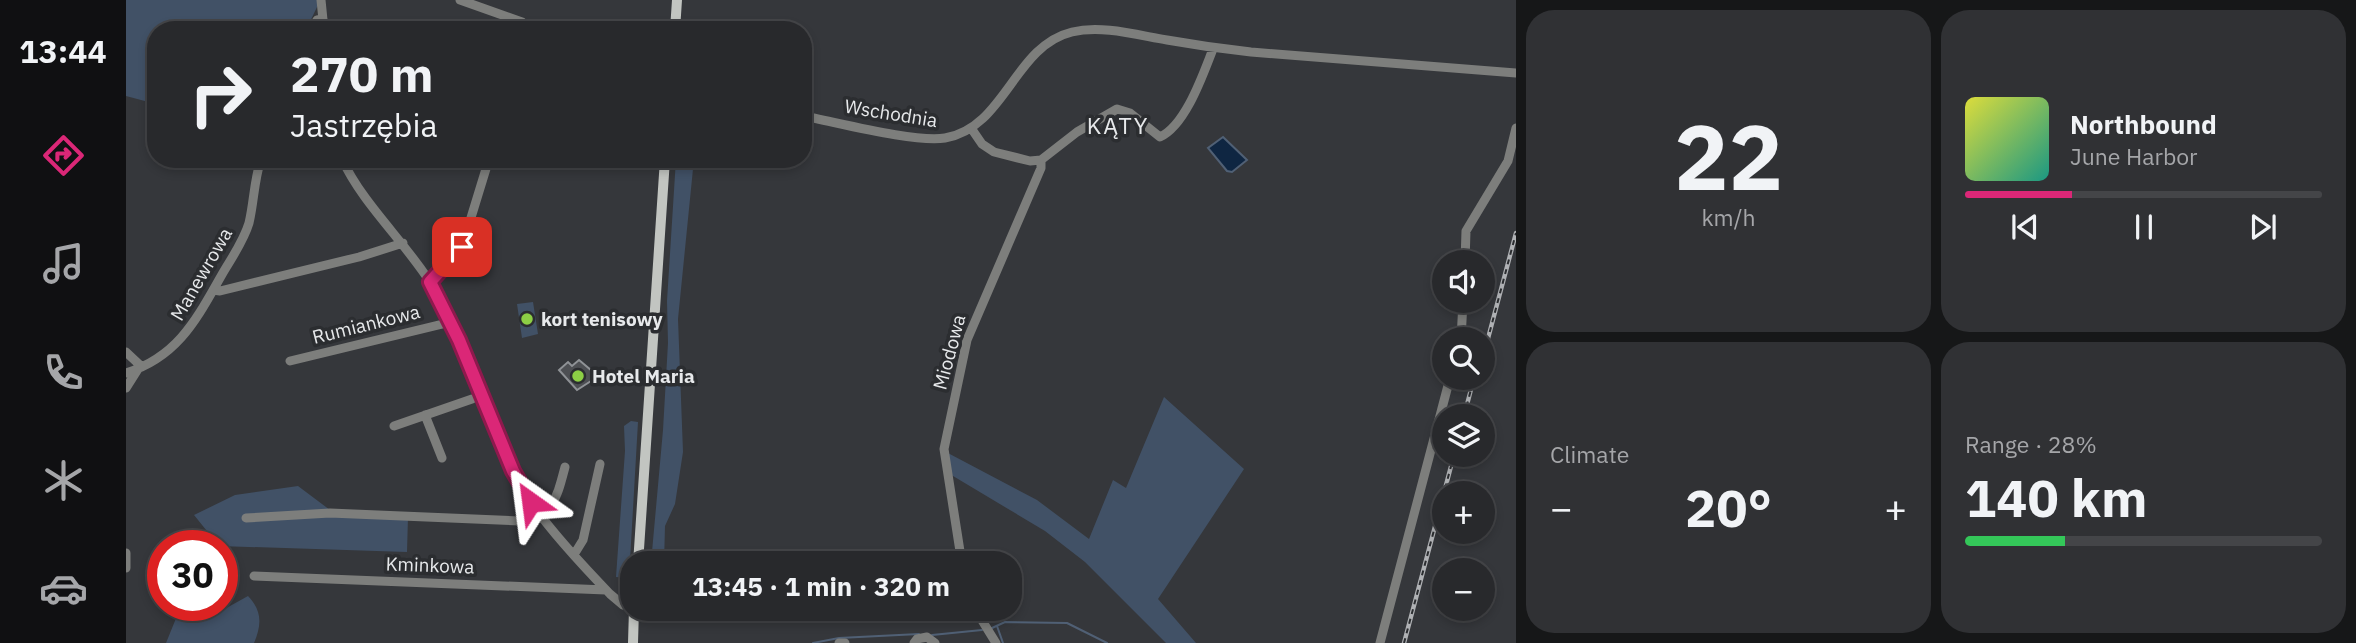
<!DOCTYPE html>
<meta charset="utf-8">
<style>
body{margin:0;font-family:"IBM Plex Sans",sans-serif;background:#303134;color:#f1f3f6;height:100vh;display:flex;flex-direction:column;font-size:26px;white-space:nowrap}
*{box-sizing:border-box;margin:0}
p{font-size:23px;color:#a5a6a9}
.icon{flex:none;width:38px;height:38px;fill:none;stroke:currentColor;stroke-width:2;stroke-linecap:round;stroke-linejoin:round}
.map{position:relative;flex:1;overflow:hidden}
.panel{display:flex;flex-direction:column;gap:10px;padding:10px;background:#161718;width:840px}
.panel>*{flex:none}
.guide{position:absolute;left:21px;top:21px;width:665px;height:147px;border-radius:28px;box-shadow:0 4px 10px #0003,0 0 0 2px #444548;background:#28292c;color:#f1f3f6;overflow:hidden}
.buttons{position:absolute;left:1306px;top:250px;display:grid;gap:14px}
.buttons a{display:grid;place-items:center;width:63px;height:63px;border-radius:50%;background:#28292c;box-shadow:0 4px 10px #0003,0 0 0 2px #444548;font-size:35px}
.speed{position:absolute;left:21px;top:530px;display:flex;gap:14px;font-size:35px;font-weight:700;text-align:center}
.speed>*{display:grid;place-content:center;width:91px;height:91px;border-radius:50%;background:#28292c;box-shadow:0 4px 10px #0003,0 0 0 2px #444548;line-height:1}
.speed .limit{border:10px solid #d22;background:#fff;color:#111}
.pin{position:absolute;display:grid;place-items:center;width:60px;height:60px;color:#fff;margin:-30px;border-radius:14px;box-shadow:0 4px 10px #0006}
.me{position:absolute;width:77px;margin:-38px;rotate:329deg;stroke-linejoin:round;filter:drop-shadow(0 0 5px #0008)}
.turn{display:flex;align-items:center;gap:24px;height:147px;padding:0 28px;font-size:32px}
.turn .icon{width:91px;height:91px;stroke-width:2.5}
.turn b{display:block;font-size:49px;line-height:60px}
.big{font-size:52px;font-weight:800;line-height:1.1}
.panel .card{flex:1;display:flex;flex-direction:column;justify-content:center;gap:10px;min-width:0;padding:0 24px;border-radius:28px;background:#303134}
.panel .dial{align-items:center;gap:0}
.dial b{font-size:91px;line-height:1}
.song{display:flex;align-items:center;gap:21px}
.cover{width:84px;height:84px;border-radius:10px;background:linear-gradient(135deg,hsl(60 70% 55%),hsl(170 70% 35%))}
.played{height:7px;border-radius:4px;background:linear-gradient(90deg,#db2777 30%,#444548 30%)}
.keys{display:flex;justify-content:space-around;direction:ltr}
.heat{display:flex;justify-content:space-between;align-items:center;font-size:38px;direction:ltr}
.charge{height:10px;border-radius:5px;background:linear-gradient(90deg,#34c759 28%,#444548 0)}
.panel .tiles{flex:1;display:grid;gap:10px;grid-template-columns:repeat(2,1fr)}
.trip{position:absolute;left:494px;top:551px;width:402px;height:70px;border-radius:28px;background:#28292c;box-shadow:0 4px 10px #0003,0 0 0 2px #444548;font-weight:800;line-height:70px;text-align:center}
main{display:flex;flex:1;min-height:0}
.dock{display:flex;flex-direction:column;width:126px;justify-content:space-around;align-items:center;background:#101012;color:#a5a6a9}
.dock .icon{width:49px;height:49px}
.dock .current{color:#db2777}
.dock b{font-size:32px;color:#f1f3f6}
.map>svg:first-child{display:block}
.green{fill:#415166}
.water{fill:#0f2642;stroke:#506075;stroke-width:2}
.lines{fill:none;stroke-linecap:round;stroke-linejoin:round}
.stream{stroke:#506075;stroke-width:2}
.building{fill:#4d4f53;stroke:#8f9296;stroke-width:2}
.minor{stroke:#7d7e7c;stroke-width:9}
.major{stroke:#c2c5c1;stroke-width:10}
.rail-casing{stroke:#afb1b4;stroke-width:4.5}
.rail{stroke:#2b2d30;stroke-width:2;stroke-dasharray:5;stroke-linecap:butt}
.route-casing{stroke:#8e194d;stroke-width:18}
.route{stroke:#db2777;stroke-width:12}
.poi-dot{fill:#8cce45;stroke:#2b2d30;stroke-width:2.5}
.labels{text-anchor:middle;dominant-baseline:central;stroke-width:7;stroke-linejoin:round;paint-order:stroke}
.street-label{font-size:19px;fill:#e7e9eb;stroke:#2b2d30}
.poi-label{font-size:19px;font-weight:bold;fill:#e7e9eb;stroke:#2b2d30;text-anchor:start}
.quarter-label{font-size:23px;letter-spacing:2px;fill:#e7e9eb;stroke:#2b2d30}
</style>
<main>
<nav class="dock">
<b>13:44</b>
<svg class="icon current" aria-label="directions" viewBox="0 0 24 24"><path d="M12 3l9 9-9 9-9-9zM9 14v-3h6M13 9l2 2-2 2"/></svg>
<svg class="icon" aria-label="music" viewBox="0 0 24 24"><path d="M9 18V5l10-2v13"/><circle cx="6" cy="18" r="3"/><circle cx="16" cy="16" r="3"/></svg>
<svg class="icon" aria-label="phone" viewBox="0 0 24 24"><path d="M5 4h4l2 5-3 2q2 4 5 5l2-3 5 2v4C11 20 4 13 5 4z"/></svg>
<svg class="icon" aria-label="climate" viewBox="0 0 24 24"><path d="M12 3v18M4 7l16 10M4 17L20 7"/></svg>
<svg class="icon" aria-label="car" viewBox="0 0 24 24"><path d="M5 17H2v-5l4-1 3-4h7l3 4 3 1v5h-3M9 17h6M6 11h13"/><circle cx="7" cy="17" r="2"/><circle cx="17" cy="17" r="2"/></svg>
</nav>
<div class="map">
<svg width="1390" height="643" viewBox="0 0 1390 643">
<rect width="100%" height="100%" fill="#35373b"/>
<!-- green -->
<path class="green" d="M0,0H191V7L180,30H30V104L0,96Z
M550,159H568L552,319L557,452L549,504L539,526L538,563H525L537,430L542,343L541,301Z
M407,302L412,334L396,338L391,304Z
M1038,397L1118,469L1032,599L1070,643H1040L959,562L919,531L822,473L820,452L911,500L963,539L987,480L1000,488Z
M505,421L512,422L503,578L490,577L499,451L498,426Z
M172,486L204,510L282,517L281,552L93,546L68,515L109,495Z
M122,596C136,611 136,624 128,643H40L55,606L95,611Z"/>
<!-- water -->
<path class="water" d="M1097,137L1121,160L1106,172L1101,171L1082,148Z"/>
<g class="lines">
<!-- stream -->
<path class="stream" d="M871,626L877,643
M866,628L879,622L941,623L981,643
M806,635L856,630
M687,643L713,638L793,634"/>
</g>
<!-- building -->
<path class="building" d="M453,360L466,371L465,381L451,390L433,370L442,362L446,366Z"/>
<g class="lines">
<!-- minor -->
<path class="minor" d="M195,0L198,30
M334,0L396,22L402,30
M185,30L191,20L197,19
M677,116C710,122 789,143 819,138C879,128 888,46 946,32C976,25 1011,35 1041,40C1069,45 1097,49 1125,52L1390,73
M845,128L856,144L868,152L904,161L915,160L951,132L991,109L1004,113L1034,137C1060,125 1077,74 1087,49
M216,159C238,207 284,246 311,293C344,354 361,422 393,483C410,516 457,566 484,594L497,605L506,608
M1339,262L1340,231L1382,161L1390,128
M304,282L336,247L363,159
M87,290L94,291L233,257L277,243
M1335,340L1337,301
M0,352L16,367
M164,361L325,322
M0,373C54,356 72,316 98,271C107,256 118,240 123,223C128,202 128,180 135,159
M0,388L12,369
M299,415L316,458
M268,426L346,399
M120,518L204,513L394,521C428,515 431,497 439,467
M0,553V568
M449,553L457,540L474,464
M836,564L818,449L841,340L915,168V160
M128,576L480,590
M849,609L870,643
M713,643H719
M788,643L791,639L801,637L809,643
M1254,643L1324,378"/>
<!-- major -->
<path class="major" d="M549,30L551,0
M512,564L539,159
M507,643L508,609"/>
<defs>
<path id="rail" d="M1356,361L1390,233
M1338,416L1348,378
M1278,643L1328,455"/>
</defs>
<!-- rail casing -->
<use href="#rail" class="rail-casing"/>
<!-- rail -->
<use href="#rail" class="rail"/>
</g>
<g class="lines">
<defs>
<path id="route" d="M336,247L304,282L333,340L387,471L405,502"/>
</defs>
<!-- route casing -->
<use href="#route" class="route-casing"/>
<!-- route -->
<use href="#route" class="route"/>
</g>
<!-- markers -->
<g class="poi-dot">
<circle cx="401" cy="319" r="7"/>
<circle cx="452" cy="376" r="7"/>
</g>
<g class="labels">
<!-- street labels -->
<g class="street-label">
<text transform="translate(765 113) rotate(9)">Wschodnia</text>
<text transform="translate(75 274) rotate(-60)">Manewrowa</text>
<text transform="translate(240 324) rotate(-14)">Rumiankowa</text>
<text transform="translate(823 352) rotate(-75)">Miodowa</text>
<text transform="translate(304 565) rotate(2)">Kminkowa</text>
</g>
<!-- poi labels -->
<g class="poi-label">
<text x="415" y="319">kort tenisowy</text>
<text x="466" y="376">Hotel Maria</text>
</g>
<!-- quarter labels -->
<g class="quarter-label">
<text x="992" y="125">KĄTY</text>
</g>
</g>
</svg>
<div class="buttons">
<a><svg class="icon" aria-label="sound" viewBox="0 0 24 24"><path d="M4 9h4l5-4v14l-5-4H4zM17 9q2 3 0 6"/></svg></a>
<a><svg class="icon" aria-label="search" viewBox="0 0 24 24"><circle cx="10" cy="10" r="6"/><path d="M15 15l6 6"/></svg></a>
<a><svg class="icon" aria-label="layers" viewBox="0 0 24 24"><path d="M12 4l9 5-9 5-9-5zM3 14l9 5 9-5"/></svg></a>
<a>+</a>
<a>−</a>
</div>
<div class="speed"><div class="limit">30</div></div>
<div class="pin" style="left:336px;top:247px;background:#d93025"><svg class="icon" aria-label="arrive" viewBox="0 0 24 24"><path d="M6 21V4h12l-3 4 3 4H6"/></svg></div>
<svg class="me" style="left:405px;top:502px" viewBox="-20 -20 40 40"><path d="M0-17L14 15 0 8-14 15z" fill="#db2777" stroke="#fff" stroke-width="4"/></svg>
<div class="trip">13:45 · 1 min · 320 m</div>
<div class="guide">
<div class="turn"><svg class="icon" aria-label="right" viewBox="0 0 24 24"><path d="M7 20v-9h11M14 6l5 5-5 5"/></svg><div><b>270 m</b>Jastrzębia</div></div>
</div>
</div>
<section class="panel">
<div class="tiles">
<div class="card dial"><b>22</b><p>km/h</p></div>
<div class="card">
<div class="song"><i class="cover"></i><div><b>Northbound</b><p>June Harbor</p></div></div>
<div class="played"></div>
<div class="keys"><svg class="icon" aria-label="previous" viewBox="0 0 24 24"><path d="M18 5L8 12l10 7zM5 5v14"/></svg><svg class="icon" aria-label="pause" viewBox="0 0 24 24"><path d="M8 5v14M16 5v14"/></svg><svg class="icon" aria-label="next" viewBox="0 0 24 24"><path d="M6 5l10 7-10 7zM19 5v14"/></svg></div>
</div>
<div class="card"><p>Climate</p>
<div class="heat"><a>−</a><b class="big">20°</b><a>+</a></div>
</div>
<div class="card"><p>Range · 28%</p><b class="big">140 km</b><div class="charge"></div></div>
</div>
</section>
</main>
